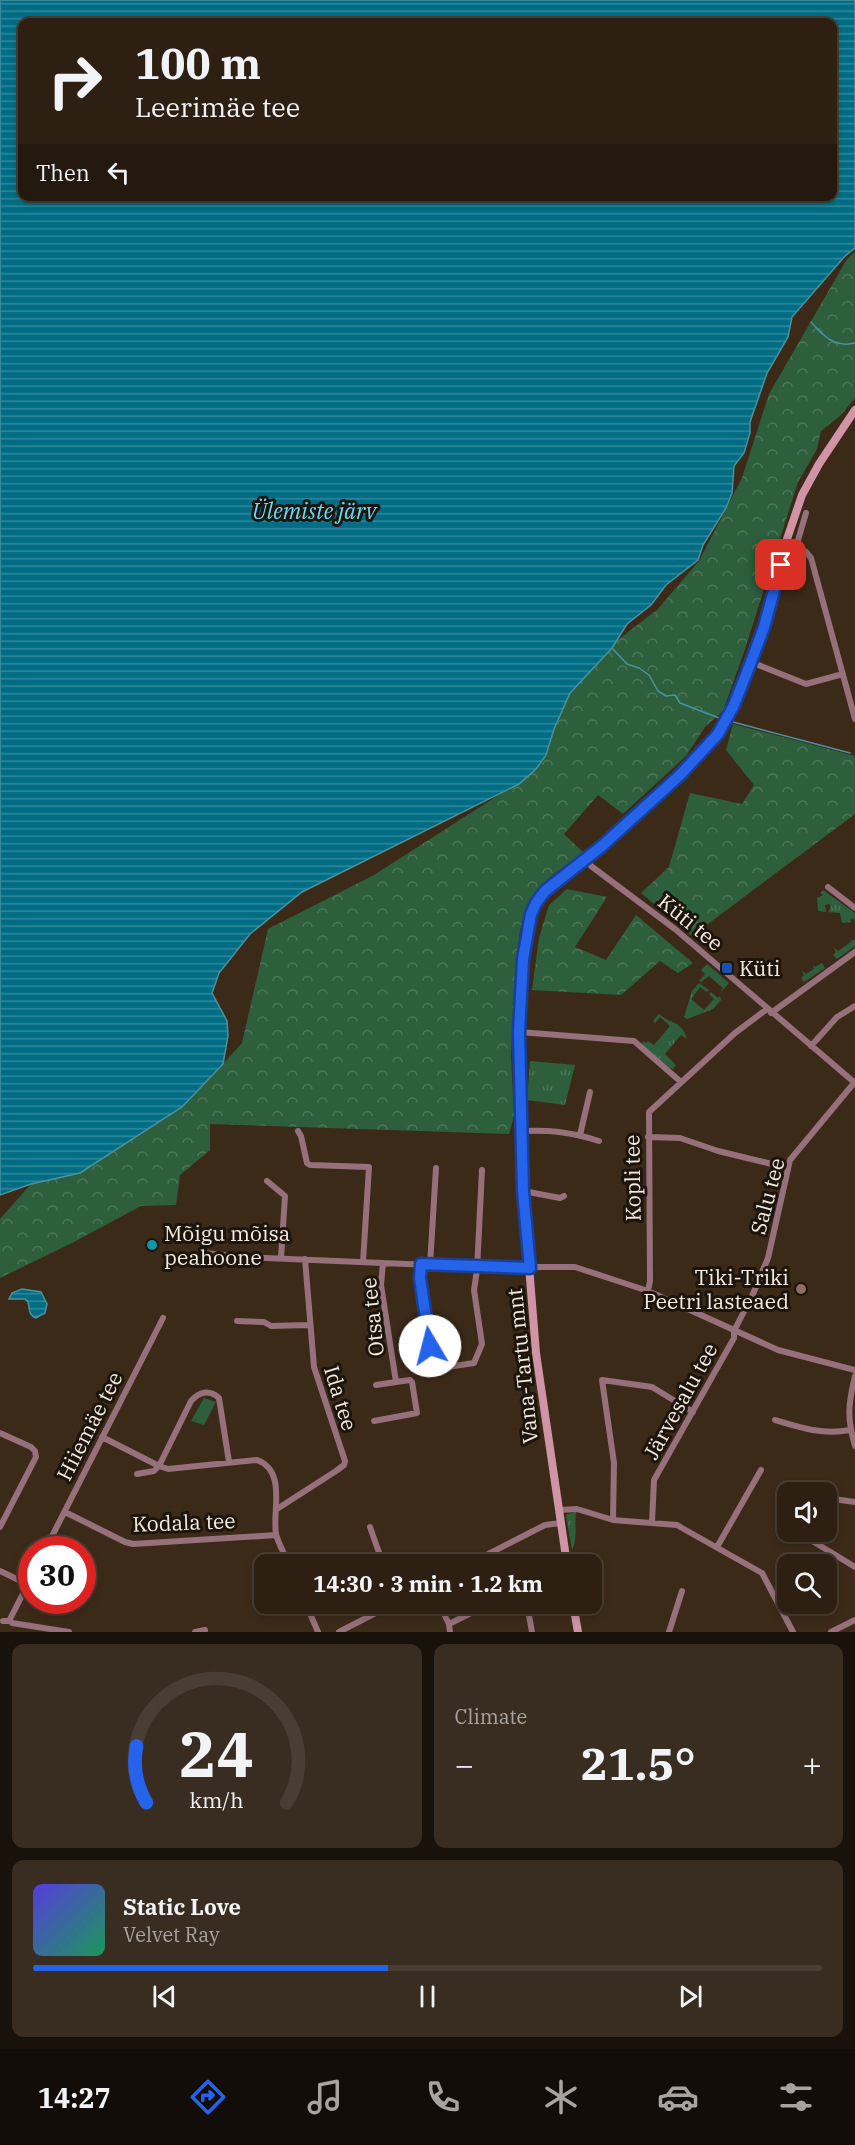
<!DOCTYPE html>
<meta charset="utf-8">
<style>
body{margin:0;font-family:"IBM Plex Serif",serif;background:#392d21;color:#f1f3f6;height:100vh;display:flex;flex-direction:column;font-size:22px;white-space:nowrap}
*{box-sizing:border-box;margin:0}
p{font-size:20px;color:#a7a3a0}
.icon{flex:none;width:33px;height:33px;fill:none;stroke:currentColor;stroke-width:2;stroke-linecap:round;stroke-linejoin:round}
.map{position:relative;height:1632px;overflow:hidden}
.details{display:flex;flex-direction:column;gap:12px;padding:12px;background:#19120a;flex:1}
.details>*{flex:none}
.hud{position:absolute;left:18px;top:18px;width:819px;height:183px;border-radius:12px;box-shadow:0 3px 9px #0003,0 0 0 2px #483e33;background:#2d2013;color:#f1f3f6;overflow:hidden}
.controls{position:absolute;left:777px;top:1482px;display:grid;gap:12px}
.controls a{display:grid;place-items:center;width:60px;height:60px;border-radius:12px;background:#2d2013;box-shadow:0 3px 9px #0003,0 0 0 2px #483e33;font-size:30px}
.speed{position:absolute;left:18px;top:1536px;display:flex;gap:12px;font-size:30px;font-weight:700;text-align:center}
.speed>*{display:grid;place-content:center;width:78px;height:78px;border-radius:50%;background:#2d2013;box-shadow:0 3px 9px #0003,0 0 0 2px #483e33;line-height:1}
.speed .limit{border:9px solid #d22;background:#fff;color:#111}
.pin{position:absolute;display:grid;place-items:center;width:51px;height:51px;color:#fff;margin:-26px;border-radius:12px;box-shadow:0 3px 9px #0006}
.me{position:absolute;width:66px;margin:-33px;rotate:352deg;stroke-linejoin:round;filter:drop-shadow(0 0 4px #0008)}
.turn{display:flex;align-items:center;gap:21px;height:126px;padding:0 18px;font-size:27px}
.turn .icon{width:78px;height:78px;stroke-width:2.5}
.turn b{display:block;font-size:42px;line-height:51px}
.then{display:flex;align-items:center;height:57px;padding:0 18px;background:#0003;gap:12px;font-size:22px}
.big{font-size:45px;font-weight:800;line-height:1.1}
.details .tile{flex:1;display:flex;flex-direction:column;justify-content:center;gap:9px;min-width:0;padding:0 21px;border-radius:12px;background:#392d21}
.details .dial{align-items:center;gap:0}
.dial svg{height:156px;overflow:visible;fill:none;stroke:#483e33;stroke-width:7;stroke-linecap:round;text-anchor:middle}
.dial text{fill:#f1f3f6;stroke:none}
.song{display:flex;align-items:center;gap:18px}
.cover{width:72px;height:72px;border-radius:9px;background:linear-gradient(135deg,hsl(250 70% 55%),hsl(150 70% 35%))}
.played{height:6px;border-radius:3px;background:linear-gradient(90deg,#2563eb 45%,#483e33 45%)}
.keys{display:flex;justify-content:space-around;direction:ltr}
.heat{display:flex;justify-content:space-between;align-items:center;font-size:33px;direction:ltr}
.details .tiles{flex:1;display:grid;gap:12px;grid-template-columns:1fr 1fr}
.tile:last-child{grid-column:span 2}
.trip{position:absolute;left:254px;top:1554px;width:348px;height:60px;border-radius:12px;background:#2d2013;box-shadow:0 3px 9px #0003,0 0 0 2px #483e33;font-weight:800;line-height:60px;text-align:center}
.menu{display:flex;height:96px;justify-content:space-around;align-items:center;background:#120d08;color:#a7a3a0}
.menu .icon{width:42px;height:42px}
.menu .current{color:#2563eb}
.menu b{font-size:27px;color:#f1f3f6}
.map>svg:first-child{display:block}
.grass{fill:url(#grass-tufts)}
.forest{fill:url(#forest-crowns)}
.garden{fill:#2d5f3d}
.water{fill:url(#water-rules);stroke:#4a92a0;stroke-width:1.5;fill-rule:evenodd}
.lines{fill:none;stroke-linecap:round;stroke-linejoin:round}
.stream{stroke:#4a92a0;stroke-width:1.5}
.street{stroke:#96707b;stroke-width:6}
.secondary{stroke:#d194a6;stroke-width:8}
.route-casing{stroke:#184099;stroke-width:15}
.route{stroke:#2563eb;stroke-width:10}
.transit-dot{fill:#1a4fb4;stroke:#1c150d;stroke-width:2}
.culture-dot{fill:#0f9aa8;stroke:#1c150d;stroke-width:2}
.education-dot{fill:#8d6e63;stroke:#1c150d;stroke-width:2}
.labels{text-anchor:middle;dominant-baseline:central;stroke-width:6;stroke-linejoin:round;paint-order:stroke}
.street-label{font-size:21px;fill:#f6eae0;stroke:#1c150d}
.poi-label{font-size:21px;fill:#f6eae0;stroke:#1c150d;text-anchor:start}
.water-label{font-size:22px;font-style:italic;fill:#67dafb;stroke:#1c150d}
</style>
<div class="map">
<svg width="855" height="1632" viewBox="0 0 855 1632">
<defs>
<pattern id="grass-tufts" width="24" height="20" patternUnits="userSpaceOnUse" patternTransform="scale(1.5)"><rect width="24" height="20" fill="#2d5f3d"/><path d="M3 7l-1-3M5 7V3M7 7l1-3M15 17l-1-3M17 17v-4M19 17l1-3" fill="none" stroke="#4c7659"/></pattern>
<pattern id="forest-crowns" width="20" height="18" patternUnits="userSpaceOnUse" patternTransform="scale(1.5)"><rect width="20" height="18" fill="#2d5f3d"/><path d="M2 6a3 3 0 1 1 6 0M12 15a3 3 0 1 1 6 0" fill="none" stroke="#4c7659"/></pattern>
<pattern id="water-rules" width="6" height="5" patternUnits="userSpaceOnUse" patternTransform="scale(1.5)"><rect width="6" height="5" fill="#006d84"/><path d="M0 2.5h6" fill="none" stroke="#32899b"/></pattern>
</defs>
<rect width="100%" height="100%" fill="#3c2a19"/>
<!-- grass -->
<path class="grass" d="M823,890L855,913V921L853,918L850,920L851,922L842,923L840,913L828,912L831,907L829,904L825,905L826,912L818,911L817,898L823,895L821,893Z
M850,938L852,941L855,939V946L837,959L833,955L836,952L833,947L838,951L851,942Z
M822,963L825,968L804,982L801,978L804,975L801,970L806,974L814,969L813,965L815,967Z
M707,964L729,983L720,993L723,988L709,976L701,982L699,981L705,974L701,970Z
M699,983L709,990L707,992L700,987L691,999L704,1010L714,999L709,994L711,992L718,998L720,996L721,1000L713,1009L687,1019L684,1017L692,991Z
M659,1014C672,1025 681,1020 687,1039L681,1035L665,1054L676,1065L673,1069L670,1068L642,1045L643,1041L646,1043L648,1041L654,1045L670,1026L660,1017L655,1023L653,1021Z
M530,1061L575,1065L565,1105L527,1100Z
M576,1512C574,1525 578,1538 572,1550L566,1516L567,1514Z"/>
<!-- forest -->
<path class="forest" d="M855,252V398L841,415L821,431L817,449L798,482L745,649L723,711L705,727L686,756L623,814L598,795L564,834L584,853L555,873L538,889L528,905L520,930L516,968L511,1055L514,1116L509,1134L210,1124V1150L180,1175L176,1205L141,1206L72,1243L0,1278V1219L31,1184L80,1173L182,1107L223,1064L242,1043L268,929L374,875L525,778L573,674L657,610L699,561L742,478L769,394L847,259Z
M733,724L855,756V814L692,936L641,893L669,867L690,793L742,804L754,785L726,750Z
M567,889L607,897L575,947L606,960L636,915L693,963L678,973L660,961L621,995L532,990L539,938L549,905Z"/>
<!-- garden -->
<path class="garden" d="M204,1398L216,1402L204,1425L191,1421Z"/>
<!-- water -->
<path class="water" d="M0,0H855V248L845,256L792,317L788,337L767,373L750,422V433L744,453L734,466L732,493L726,508L703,545L698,560L666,585L651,605L627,624L612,648L570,693L554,729L546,755L536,769L519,784L302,892L250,934L219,973L212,993L227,1021L228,1036L223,1064L182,1107L80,1173L31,1184L0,1195ZM22,22H832V196H22Z
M22,1289L41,1292L47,1304L45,1313L36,1318C28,1315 30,1309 28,1302L25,1299H9L12,1293Z"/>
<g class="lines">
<!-- stream -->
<path class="stream" d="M811,322C823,336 835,348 855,343
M612,648L627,664L639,668L649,675L658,691L666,696L675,695L680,703L719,718
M733,722L850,753"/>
<!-- street -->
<path class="street" d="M786,542L806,552L811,558L855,719
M796,547L806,513
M751,662L806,684L843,674
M586,859L591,866L675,929L855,1083
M828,887L855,908
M771,1013L855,952
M519,1032L634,1041L681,1082
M811,1046L837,1017L855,1006
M298,1131L301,1136L307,1163L310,1165L369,1167L363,1262
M521,1131C550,1130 571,1132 599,1141
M580,1135L590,1092
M648,1137L680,1138L718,1151L788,1168
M267,1181L285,1196L281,1258
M523,1191L560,1198L564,1196
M204,1253L245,1257L477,1267H575L648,1291L778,1350L855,1370
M421,1265L420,1278L434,1369L474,1363L482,1344L474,1290L477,1270L482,1170
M430,1265L436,1168
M648,1291L650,1281L649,1112L735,1033L767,1009
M237,1321L264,1322L271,1326L309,1325
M855,1376C848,1405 847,1418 855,1446
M376,1385L396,1382L381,1285L383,1263
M775,1420C801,1428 823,1435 850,1430
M374,1421L417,1413L412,1382L410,1380L396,1382
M0,1433L31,1447L35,1451L36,1457L0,1527
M102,1437L159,1466L191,1401C199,1392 209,1389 219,1398L229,1462
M137,1474L154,1471L159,1466L168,1469L257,1460C287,1471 272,1511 276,1534C278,1543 285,1555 289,1564
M826,1498L855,1502
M277,1509L336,1471L344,1465L345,1461L314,1367L305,1259
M560,1510L577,1509L613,1520L677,1525L682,1528L762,1573L793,1632
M65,1512L125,1542L133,1544L276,1535
M613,1520L614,1463L602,1380L652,1387L693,1412
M652,1522L654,1480L734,1338V1331L753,1294L768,1258L790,1160L854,1083
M370,1527L383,1564
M809,1539L855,1567
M717,1547L761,1470
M45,1550L163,1318
M469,1564L545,1525L561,1523
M0,1571L27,1584
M306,1604L318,1632
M439,1604L449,1624
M527,1604L532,1632
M3,1621H9L32,1576
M12,1623L69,1632
M195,1632L205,1630
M339,1632L393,1604
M450,1632L449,1624L489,1604
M669,1632L682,1591
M831,1632L855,1620"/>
<!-- secondary -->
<path class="secondary" d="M567,1564L536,1353L523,1191L520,1000L527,929L536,903L545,891L602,846L680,775L718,734L728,719L764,627L786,542L802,495L819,464L855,410
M573,1604L578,1632"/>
</g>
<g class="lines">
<defs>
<path id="route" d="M430,1346L420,1278L421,1264L530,1268L523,1191L519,1032L523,959L531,914L536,903L545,891L602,846L680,775L718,734L734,705L751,662L764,627L781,565"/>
</defs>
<!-- route casing -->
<use href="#route" class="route-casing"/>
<!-- route -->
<use href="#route" class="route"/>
</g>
<!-- markers -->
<rect class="transit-dot" x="721" y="962" width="12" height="12" rx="3"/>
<circle class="culture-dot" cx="152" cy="1245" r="6"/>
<circle class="education-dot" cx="801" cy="1289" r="6"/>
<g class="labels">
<!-- street labels -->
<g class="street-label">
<text transform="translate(691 922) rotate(39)">Küti tee</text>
<text transform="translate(632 1178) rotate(-91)">Kopli tee</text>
<text transform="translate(767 1196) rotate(-75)">Salu tee</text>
<text transform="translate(372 1317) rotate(-96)">Otsa tee</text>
<text transform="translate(522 1366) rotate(-96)">Vana-Tartu mnt</text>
<text transform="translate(341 1398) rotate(73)">Ida tee</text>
<text transform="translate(680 1401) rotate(-61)">Järvesalu tee</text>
<text transform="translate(89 1426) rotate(-63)">Hiiemäe tee</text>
<text transform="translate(184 1522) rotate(-2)">Kodala tee</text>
</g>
<!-- poi labels -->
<g class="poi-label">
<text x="739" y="968">Küti</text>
<text x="164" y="1233">Mõigu mõisa<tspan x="164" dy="24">peahoone</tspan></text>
<text x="789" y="1277" text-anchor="end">Tiki-Triki<tspan x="789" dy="24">Peetri lasteaed</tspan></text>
</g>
<!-- water labels -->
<g class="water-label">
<text x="314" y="510">Ülemiste järv</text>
</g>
</g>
</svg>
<div class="controls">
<a><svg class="icon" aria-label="sound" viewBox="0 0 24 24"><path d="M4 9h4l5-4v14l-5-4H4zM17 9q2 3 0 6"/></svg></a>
<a><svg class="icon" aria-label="search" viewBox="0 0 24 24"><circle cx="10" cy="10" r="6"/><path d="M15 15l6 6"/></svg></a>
</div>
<div class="speed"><div class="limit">30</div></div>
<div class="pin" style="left:781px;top:565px;background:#d93025"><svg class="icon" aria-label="arrive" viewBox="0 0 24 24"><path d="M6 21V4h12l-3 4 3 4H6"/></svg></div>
<svg class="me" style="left:430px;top:1346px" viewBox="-20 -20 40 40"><circle r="19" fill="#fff"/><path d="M0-13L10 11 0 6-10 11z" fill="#2563eb"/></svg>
<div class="trip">14:30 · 3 min · 1.2 km</div>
<div class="hud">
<div class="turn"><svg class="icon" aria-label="right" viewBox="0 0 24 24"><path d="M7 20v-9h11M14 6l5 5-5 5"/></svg><div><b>100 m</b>Leerimäe tee</div></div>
<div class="then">Then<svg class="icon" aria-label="left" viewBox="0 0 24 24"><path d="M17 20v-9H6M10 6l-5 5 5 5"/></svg></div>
</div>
</div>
<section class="details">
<div class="tiles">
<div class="tile dial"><svg viewBox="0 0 100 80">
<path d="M14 69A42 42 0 1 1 86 69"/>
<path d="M14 69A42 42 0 0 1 9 40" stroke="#2563eb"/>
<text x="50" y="56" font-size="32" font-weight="700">24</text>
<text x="50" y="72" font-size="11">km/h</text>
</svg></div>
<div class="tile"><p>Climate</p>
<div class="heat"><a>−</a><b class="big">21.5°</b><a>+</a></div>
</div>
<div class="tile">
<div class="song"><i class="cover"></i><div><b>Static Love</b><p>Velvet Ray</p></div></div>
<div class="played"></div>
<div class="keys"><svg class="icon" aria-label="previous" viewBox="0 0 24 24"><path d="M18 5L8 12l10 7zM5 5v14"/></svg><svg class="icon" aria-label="pause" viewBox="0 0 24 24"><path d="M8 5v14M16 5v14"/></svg><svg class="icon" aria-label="next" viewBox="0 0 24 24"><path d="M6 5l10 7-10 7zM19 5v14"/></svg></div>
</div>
</div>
</section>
<nav class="menu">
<b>14:27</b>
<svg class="icon current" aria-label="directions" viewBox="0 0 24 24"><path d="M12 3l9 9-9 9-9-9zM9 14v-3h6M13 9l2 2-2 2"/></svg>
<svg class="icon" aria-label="music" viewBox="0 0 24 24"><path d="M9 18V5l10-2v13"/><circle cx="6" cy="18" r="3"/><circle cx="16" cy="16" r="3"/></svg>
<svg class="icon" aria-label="phone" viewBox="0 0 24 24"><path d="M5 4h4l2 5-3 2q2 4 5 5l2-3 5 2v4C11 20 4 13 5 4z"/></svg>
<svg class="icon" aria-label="climate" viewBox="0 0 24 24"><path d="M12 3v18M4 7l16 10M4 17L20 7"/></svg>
<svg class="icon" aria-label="car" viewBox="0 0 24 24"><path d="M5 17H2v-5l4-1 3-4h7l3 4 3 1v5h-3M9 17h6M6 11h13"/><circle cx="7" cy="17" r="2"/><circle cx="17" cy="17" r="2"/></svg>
<svg class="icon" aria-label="filters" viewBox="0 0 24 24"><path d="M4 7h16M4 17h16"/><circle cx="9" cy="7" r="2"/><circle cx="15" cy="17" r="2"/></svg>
</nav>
